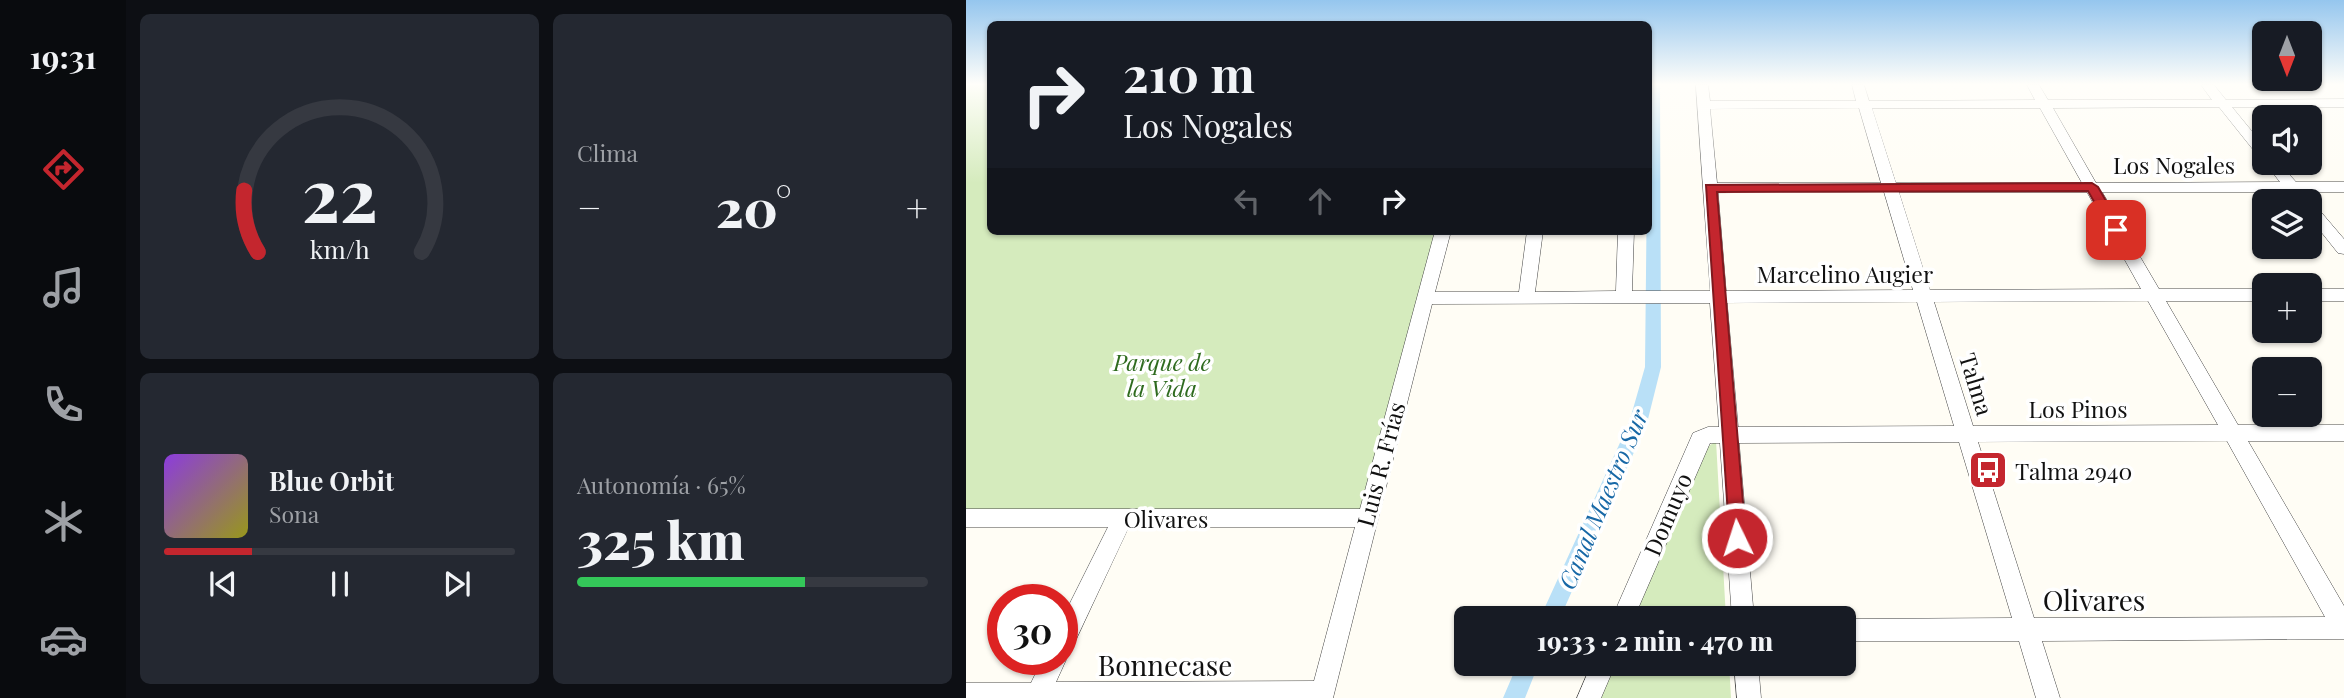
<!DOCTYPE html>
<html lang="es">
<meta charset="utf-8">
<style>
body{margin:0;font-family:"Playfair Display",serif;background:#242831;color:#f1f3f6;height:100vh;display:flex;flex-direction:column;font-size:26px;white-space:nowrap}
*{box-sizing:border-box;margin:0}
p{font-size:23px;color:#9ea1a6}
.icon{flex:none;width:38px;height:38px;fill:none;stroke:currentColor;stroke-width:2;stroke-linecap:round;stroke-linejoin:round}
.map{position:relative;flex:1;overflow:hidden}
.sheet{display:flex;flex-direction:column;gap:14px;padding:14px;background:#0d0f14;width:840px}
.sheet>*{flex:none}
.guide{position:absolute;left:21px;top:21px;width:665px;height:214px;border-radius:10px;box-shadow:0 2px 5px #0004;background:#171b24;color:#f1f3f6;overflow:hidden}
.needle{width:46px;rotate:180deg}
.buttons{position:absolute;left:1286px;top:21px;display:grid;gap:14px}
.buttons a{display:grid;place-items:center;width:70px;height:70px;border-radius:10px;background:#171b24;box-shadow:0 2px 5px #0004;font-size:35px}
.speed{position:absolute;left:21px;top:584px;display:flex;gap:14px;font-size:35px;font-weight:700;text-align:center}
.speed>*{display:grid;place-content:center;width:91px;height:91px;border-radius:50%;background:#171b24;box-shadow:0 2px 5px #0004;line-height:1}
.speed .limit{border:10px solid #d22;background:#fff;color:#111}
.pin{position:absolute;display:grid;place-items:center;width:60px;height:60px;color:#fff;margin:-30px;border-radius:14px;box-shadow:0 4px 10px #0006}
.me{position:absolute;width:77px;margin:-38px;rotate:356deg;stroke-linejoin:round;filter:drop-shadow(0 0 5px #0008)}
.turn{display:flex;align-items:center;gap:24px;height:147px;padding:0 21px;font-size:32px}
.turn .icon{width:91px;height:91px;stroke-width:2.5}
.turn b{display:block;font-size:49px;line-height:60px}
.lanes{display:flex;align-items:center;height:66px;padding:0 21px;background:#0003;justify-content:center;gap:35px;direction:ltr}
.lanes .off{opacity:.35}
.big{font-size:52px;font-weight:800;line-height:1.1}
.sheet .tile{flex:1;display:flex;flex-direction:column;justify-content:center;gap:10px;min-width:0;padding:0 24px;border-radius:10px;background:#242831}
.sheet .dial{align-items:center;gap:0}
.dial svg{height:182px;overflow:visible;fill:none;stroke:#363941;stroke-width:7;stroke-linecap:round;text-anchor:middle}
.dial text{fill:#f1f3f6;stroke:none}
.song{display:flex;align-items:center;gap:21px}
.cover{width:84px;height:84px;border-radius:10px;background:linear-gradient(135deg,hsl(270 70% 55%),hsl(60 70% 35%))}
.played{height:7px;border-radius:4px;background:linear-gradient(90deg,#c4262e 25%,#363941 25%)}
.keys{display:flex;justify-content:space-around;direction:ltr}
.heat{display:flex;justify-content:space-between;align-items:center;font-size:38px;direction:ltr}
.charge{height:10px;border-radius:5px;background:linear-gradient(90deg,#34c759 65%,#363941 0)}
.sheet .tiles{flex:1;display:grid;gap:14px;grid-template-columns:repeat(2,1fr)}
.trip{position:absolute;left:488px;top:606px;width:402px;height:70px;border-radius:10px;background:#171b24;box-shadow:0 2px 5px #0004;font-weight:800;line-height:70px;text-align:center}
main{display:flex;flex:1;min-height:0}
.menu{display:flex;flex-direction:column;width:126px;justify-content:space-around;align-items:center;background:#090b0e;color:#9ea1a6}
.menu .icon{width:49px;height:49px}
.menu .selected{color:#c4262e}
.menu b{font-size:32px;color:#f1f3f6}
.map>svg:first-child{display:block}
.green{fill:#d5ebbd}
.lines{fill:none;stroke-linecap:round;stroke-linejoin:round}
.canal{fill:#b9e0f7;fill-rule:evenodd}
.street-casing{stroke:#444;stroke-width:1}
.street{fill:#fff;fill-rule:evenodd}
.route{fill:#c4262e;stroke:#7f191e;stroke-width:2}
.labels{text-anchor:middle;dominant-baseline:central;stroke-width:7;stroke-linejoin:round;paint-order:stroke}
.street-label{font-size:23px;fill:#111;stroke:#fff}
.park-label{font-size:23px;font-style:italic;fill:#2f6b1f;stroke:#fff}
.poi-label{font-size:23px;fill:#111;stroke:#fff;text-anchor:start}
.water-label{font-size:24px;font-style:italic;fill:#1768a6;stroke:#fff}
.near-street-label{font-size:28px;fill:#111;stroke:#fff}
</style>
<main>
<nav class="menu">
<b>19:31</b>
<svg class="icon selected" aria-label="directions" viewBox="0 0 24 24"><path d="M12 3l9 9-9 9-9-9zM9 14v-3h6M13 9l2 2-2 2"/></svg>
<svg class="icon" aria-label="music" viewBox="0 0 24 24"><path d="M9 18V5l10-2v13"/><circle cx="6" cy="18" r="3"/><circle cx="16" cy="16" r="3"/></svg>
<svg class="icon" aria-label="phone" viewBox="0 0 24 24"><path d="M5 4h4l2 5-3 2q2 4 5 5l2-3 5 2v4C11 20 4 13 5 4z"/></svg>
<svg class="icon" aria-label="climate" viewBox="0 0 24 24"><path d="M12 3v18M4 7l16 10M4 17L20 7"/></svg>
<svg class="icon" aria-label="car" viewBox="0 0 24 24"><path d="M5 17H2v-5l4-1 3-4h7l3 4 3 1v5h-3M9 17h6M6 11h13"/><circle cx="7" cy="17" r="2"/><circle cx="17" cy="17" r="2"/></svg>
</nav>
<section class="sheet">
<div class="tiles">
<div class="tile dial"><svg viewBox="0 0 100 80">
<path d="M14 69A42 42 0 1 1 86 69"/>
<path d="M14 69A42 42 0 0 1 8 42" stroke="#c4262e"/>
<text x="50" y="56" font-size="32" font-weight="700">22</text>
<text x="50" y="72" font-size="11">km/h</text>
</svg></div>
<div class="tile"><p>Clima</p>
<div class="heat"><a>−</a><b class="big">20°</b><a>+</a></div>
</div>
<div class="tile">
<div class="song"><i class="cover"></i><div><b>Blue Orbit</b><p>Sona</p></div></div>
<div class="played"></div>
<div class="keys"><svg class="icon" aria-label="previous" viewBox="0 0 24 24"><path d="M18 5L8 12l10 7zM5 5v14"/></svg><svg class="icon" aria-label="pause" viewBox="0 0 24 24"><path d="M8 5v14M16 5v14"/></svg><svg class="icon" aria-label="next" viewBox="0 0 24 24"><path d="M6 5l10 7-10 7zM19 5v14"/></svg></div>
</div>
<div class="tile"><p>Autonomía · 65%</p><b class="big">325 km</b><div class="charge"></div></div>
</div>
</section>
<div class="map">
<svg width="1378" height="698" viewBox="0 0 1378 698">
<rect width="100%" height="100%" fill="#fffdf5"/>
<!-- green -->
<path class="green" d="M0,85H24V231H477L399,518H0Z
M750,441L760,618H668L737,450Z
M649,663H763L765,698H634Z"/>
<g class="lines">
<!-- canal -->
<path class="canal" d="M682,85H694L695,367L681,423L594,618H574L663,423L679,367Z
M552,663H573L559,698H537Z"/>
<defs>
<path id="street" d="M730,85H742L744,101H890L886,85H898L903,101L1069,100L1061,85H1073L1082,100H1246L1235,85H1248L1260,100L1378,99V107H1266L1298,146V158L1293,157L1253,107L1087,108L1130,183L1314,182L1299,163H1313L1330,182H1378V192H1337L1336,196L1331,198L1322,192H1136L1193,289H1298V301H1200L1272,425H1378V441H1282L1378,606V639L1076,641L1094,698H1070L1053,641H878V619L1046,618L993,442L773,443L788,618H766L754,443H744L668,618H646L727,433L742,427H753L744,303L466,304L367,698H0V683H65L76,660H96V619L142,527H0V509H394L469,231H485L469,292H553L561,231H577L569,292L650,291L652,231H668L666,291H744ZM893,108L915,183H751L744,109ZM906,108H1074L1116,183H930ZM918,192L947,290L760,291L752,193ZM933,192H1121L1175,289L964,290ZM1182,301L1252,425L1007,426L968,302ZM951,302L988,426L772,427L761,303ZM1261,441L1359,617L1068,618L1012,442ZM163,527H389L348,681L90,682L100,660L98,655L104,652Z
M1344,203L1349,205L1378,239V254L1372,253L1344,218Z
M1344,289H1378V301H1344Z
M626,663H650L635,698H611Z
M768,663H792L795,698H771Z"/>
</defs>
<!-- street casing -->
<use href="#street" class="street-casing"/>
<!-- street -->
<use href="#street" class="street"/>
</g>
<!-- sky -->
<linearGradient id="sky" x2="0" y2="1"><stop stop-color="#95c6ee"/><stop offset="0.46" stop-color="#fffefa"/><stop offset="1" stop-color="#fffefa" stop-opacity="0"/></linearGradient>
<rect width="1378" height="183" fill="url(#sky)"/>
<!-- route -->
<path class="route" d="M1126,183L1132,187L1157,230L1155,234H1146L1122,191L751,192L780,538L777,545L771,547L764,545L740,185Z"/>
<!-- icons -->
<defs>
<symbol id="bus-square" viewBox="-11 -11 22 22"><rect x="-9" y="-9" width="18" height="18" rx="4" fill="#c4262e" stroke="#fff"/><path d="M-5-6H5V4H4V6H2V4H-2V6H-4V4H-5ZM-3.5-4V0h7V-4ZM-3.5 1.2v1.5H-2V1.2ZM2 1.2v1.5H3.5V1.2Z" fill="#fff"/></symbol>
</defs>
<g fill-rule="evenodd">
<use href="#bus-square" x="1000" y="448" width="44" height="44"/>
</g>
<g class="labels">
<!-- street labels -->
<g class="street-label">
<text x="1208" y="164">Los Nogales</text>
<text x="879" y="273">Marcelino Augier</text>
<text transform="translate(1011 384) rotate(73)">Talma</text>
<text x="1112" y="408">Los Pinos</text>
<text transform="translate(414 464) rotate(-75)">Luis R. Frías</text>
<text transform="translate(701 514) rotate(-67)">Domuyo</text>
<text x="200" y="518">Olivares</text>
</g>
<!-- park labels -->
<g class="park-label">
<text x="196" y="361">Parque de<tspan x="196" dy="26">la Vida</tspan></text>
</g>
<!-- poi labels -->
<g class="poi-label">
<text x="1049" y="470">Talma 2940</text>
</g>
<!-- water labels -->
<g class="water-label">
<text transform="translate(636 499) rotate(-67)">Canal Maestro Sur</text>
</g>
<!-- near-street labels -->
<g class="near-street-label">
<text x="1128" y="599">Olivares</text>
<text x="199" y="664">Bonnecase</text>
</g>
</g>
</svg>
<div class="buttons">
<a><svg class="needle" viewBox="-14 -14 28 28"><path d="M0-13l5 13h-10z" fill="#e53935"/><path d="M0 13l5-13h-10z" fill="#9ea1a6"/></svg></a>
<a><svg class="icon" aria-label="sound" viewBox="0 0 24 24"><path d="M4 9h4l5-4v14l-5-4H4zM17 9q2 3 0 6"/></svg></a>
<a><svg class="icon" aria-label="layers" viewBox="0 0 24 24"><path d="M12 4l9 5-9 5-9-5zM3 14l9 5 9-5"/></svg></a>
<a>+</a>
<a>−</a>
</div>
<div class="speed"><div class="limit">30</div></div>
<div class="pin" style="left:1150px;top:230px;background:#d93025"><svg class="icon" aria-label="arrive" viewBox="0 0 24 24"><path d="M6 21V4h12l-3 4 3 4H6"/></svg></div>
<svg class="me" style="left:771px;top:538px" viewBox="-20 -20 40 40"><circle r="17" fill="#c4262e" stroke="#fff" stroke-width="3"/><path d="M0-11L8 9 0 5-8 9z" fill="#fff"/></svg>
<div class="trip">19:33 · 2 min · 470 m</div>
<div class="guide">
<div class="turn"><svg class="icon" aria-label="right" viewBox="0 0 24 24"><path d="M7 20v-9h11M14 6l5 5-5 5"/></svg><div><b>210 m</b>Los Nogales</div></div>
<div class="lanes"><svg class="icon off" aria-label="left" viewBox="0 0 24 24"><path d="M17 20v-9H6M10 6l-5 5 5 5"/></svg><svg class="icon off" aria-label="ahead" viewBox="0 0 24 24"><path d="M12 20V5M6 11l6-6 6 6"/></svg><svg class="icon" aria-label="right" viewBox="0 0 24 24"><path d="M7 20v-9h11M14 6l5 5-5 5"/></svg></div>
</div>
</div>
</main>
